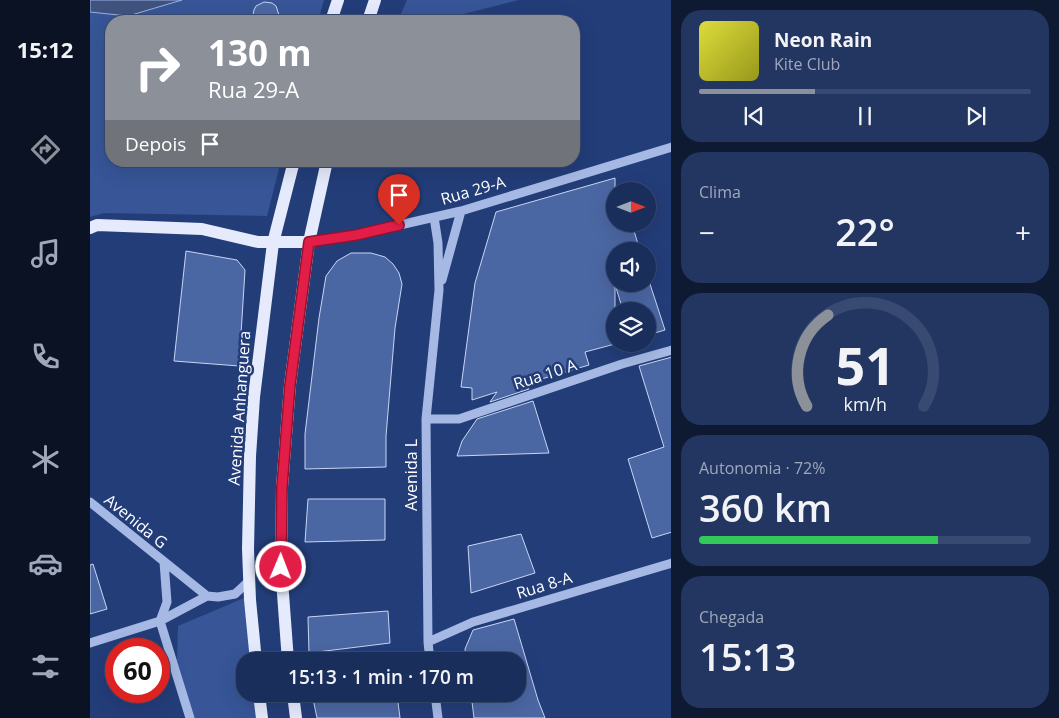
<!DOCTYPE html>
<html lang="pt">
<meta charset="utf-8">
<style>
body{margin:0;font-family:"Open Sans",sans-serif;background:#233661;color:#f1f3f6;height:100vh;display:flex;flex-direction:column;font-size:19px;white-space:nowrap}
*{box-sizing:border-box;margin:0}
p{font-size:16px;color:#9fa8bb}
.icon{flex:none;width:28px;height:28px;fill:none;stroke:currentColor;stroke-width:2;stroke-linecap:round;stroke-linejoin:round}
.map{position:relative;flex:1;overflow:hidden}
.side{display:flex;flex-direction:column;gap:10px;padding:10px;background:#0e1932;width:388px}
.side>*{flex:none}
.top-card{position:absolute;left:15px;top:15px;width:475px;height:152px;border-radius:20px;box-shadow:0 5px 20px #0002,0 0 0 1px #384a71;background:#8c9099;color:#fff;overflow:hidden}
.needle{width:32px;rotate:90deg}
.fabs{position:absolute;left:516px;top:182px;display:grid;gap:10px}
.fabs a{display:grid;place-items:center;width:50px;height:50px;border-radius:50%;background:#1a2e5b;box-shadow:0 5px 20px #0002,0 0 0 1px #384a71;font-size:25px}
.speed{position:absolute;left:15px;top:638px;display:flex;gap:10px;font-size:25px;font-weight:700;text-align:center}
.speed>*{display:grid;place-content:center;width:65px;height:65px;border-radius:50%;background:#1a2e5b;box-shadow:0 5px 20px #0002,0 0 0 1px #384a71;line-height:1}
.speed .limit{border:8px solid #d22;background:#fff;color:#111}
.pin{position:absolute;display:grid;place-items:center;width:42px;height:42px;color:#fff;margin:-51px -21px;border-radius:50% 50% 50% 0;rotate:-45deg;box-shadow:0 0 5px #0007}
.pin .icon{rotate:45deg}
.me{position:absolute;width:55px;margin:-28px;rotate:1deg;stroke-linejoin:round;filter:drop-shadow(0 0 4px #0008)}
.turn{display:flex;align-items:center;gap:18px;height:105px;padding:0 20px;font-size:22px}
.turn .icon{width:65px;height:65px;stroke-width:2.5}
.turn b{display:block;font-size:35px;line-height:42px}
.then{display:flex;align-items:center;height:48px;padding:0 20px;background:#0003;gap:10px;font-size:19px}
.big{font-size:38px;font-weight:600;line-height:1.1}
.side .widget{flex:1;display:flex;flex-direction:column;justify-content:center;gap:8px;min-width:0;padding:0 18px;border-radius:20px;background:#233661}
.side .dial{align-items:center;gap:0}
.dial svg{height:130px;overflow:visible;fill:none;stroke:#384a71;stroke-width:7;stroke-linecap:round;text-anchor:middle}
.dial text{fill:#f1f3f6;stroke:none}
.song{display:flex;align-items:center;gap:15px}
.cover{width:60px;height:60px;border-radius:8px;background:linear-gradient(135deg,hsl(60 70% 55%),hsl(60 70% 35%))}
.played{height:5px;border-radius:2px;background:linear-gradient(90deg,#8c9099 35%,#384a71 35%)}
.keys{display:flex;justify-content:space-around;direction:ltr}
.heat{display:flex;justify-content:space-between;align-items:center;font-size:28px;direction:ltr}
.charge{height:8px;border-radius:4px;background:linear-gradient(90deg,#34c759 72%,#384a71 0)}
.trip{position:absolute;left:146px;top:652px;width:290px;height:50px;border-radius:20px;background:#1a2e5b;box-shadow:0 5px 20px #0002,0 0 0 1px #384a71;font-weight:600;line-height:50px;text-align:center}
main{display:flex;flex:1;min-height:0}
.dock{display:flex;flex-direction:column;width:90px;justify-content:space-around;align-items:center;background:#0a1224;color:#9fa8bb}
.dock .icon{width:35px;height:35px}
.dock .on{color:#8c9099}
.dock b{font-size:22px;color:#f1f3f6}
.map>svg:first-child{display:block}
.green{fill:#375597}
.water{fill:#40537f;stroke:#99b2e5}
.building{fill:#4b67a3;stroke:#c8d6f3}
.lines{fill:none;stroke-linecap:round;stroke-linejoin:round}
.minor{stroke:#a5b9e4;stroke-width:9}
.major{stroke:#e5ebfc;stroke-width:12}
.route-casing{stroke:#92132f;stroke-width:12}
.route{stroke:#e11d48;stroke-width:9}
.labels{text-anchor:middle;dominant-baseline:central;stroke-width:5;stroke-linejoin:round;paint-order:stroke}
.street-label{font-size:16px;fill:#fff;stroke:#233d79}
</style>
<main>
<nav class="dock">
<b>15:12</b>
<svg class="icon on" aria-label="directions" viewBox="0 0 24 24"><path d="M12 3l9 9-9 9-9-9zM9 14v-3h6M13 9l2 2-2 2"/></svg>
<svg class="icon" aria-label="music" viewBox="0 0 24 24"><path d="M9 18V5l10-2v13"/><circle cx="6" cy="18" r="3"/><circle cx="16" cy="16" r="3"/></svg>
<svg class="icon" aria-label="phone" viewBox="0 0 24 24"><path d="M5 4h4l2 5-3 2q2 4 5 5l2-3 5 2v4C11 20 4 13 5 4z"/></svg>
<svg class="icon" aria-label="climate" viewBox="0 0 24 24"><path d="M12 3v18M4 7l16 10M4 17L20 7"/></svg>
<svg class="icon" aria-label="car" viewBox="0 0 24 24"><path d="M5 17H2v-5l4-1 3-4h7l3 4 3 1v5h-3M9 17h6M6 11h13"/><circle cx="7" cy="17" r="2"/><circle cx="17" cy="17" r="2"/></svg>
<svg class="icon" aria-label="filters" viewBox="0 0 24 24"><path d="M4 7h16M4 17h16"/><circle cx="9" cy="7" r="2"/><circle cx="15" cy="17" r="2"/></svg>
</nav>
<div class="map">
<svg width="582" height="718" viewBox="0 0 582 718">
<rect width="100%" height="100%" fill="#233d79"/>
<!-- green -->
<path class="green" d="M0,0H234L228,21H21V161H191L177,216L14,213L0,217Z
M317,0H429L346,21H308Z
M154,598L163,661H155V694H168L172,718H104L87,660L88,626Z"/>
<!-- water -->
<path class="water" d="M0,0H92L38,16L0,12Z"/>
<!-- building -->
<path class="building" d="M174,2L182,3L186,6L191,21H162L164,10L166,6Z
M525,178V224H542L550,251H525V284H560L575,330L558,335V311H533L525,284V344L495,352L499,365L438,383L439,389L400,402L407,392L382,400V388L371,387L385,283L406,212Z
M96,251L147,260L155,270L149,366L84,361Z
M261,253H281L295,257L303,264L309,273L312,284L305,328L296,436V467L215,469V434L229,318L236,276L247,261Z
M582,357V532L562,538L538,459L574,447L549,366Z
M443,401L459,453L367,456L372,441L387,419Z
M218,499H295V540L215,542Z
M431,534L445,573L381,593L378,546Z
M3,564L17,609L0,614V565Z
M298,611L300,643L219,653L218,617Z
M424,619L448,700L455,718H384L381,694H428V661H376L375,649L383,630Z
M222,694H307L310,718H227Z"/>
<g class="lines">
<!-- minor -->
<path class="minor" d="M219,242L266,235L371,211L582,147
M352,280L371,211
M336,419H369L532,364L582,350
M0,502L117,596
M70,621L100,718
M70,621L77,602L74,562
M338,642L383,622L582,563
M0,643L70,621L117,596L128,597L145,594L159,581
M340,661L338,642L336,419L349,290L348,243L344,217
M345,694L348,718"/>
<!-- major -->
<path class="major" d="M241,21L248,0
M278,21L285,0
M0,228L7,225L112,229L168,242H219
M166,661L160,600L158,549L160,456L164,397L183,243L204,161
M198,661L191,567L192,487L200,385L219,242L237,161
M169,694L172,718
M203,694L206,718"/>
</g>
<g class="lines">
<defs>
<path id="route" d="M191,567L192,487L200,385L219,242L266,235L309,225"/>
</defs>
<!-- route casing -->
<use href="#route" class="route-casing"/>
<!-- route -->
<use href="#route" class="route"/>
</g>
<g class="labels">
<!-- street labels -->
<g class="street-label">
<text transform="translate(383 190) rotate(-16)">Rua 29-A</text>
<text transform="translate(455 374) rotate(-18)">Rua 10 A</text>
<text transform="translate(149 408) rotate(-86)">Avenida Anhanguera</text>
<text transform="translate(321 475) rotate(-90)">Avenida L</text>
<text transform="translate(46 521) rotate(39)">Avenida G</text>
<text transform="translate(454 585) rotate(-17)">Rua 8-A</text>
</g>
</g>
</svg>
<div class="fabs">
<a><svg class="needle" viewBox="-14 -14 28 28"><path d="M0-13l5 13h-10z" fill="#e53935"/><path d="M0 13l5-13h-10z" fill="#9fa8bb"/></svg></a>
<a><svg class="icon" aria-label="sound" viewBox="0 0 24 24"><path d="M4 9h4l5-4v14l-5-4H4zM17 9q2 3 0 6"/></svg></a>
<a><svg class="icon" aria-label="layers" viewBox="0 0 24 24"><path d="M12 4l9 5-9 5-9-5zM3 14l9 5 9-5"/></svg></a>
</div>
<div class="speed"><div class="limit">60</div></div>
<div class="pin" style="left:309px;top:225px;background:#d93025"><svg class="icon" aria-label="arrive" viewBox="0 0 24 24"><path d="M6 21V4h12l-3 4 3 4H6"/></svg></div>
<svg class="me" style="left:191px;top:567px" viewBox="-20 -20 40 40"><circle r="17" fill="#e11d48" stroke="#fff" stroke-width="3"/><path d="M0-11L8 9 0 5-8 9z" fill="#fff"/></svg>
<div class="trip">15:13 · 1 min · 170 m</div>
<div class="top-card">
<div class="turn"><svg class="icon" aria-label="right" viewBox="0 0 24 24"><path d="M7 20v-9h11M14 6l5 5-5 5"/></svg><div><b>130 m</b>Rua 29-A</div></div>
<div class="then">Depois<svg class="icon" aria-label="arrive" viewBox="0 0 24 24"><path d="M6 21V4h12l-3 4 3 4H6"/></svg></div>
</div>
</div>
<section class="side">
<div class="widget">
<div class="song"><i class="cover"></i><div><b>Neon Rain</b><p>Kite Club</p></div></div>
<div class="played"></div>
<div class="keys"><svg class="icon" aria-label="previous" viewBox="0 0 24 24"><path d="M18 5L8 12l10 7zM5 5v14"/></svg><svg class="icon" aria-label="pause" viewBox="0 0 24 24"><path d="M8 5v14M16 5v14"/></svg><svg class="icon" aria-label="next" viewBox="0 0 24 24"><path d="M6 5l10 7-10 7zM19 5v14"/></svg></div>
</div>
<div class="widget"><p>Clima</p>
<div class="heat"><a>−</a><b class="big">22°</b><a>+</a></div>
</div>
<div class="widget dial"><svg viewBox="0 0 100 80">
<path d="M14 69A42 42 0 1 1 86 69"/>
<path d="M14 69A42 42 0 0 1 27 13" stroke="#8c9099"/>
<text x="50" y="56" font-size="32" font-weight="700">51</text>
<text x="50" y="72" font-size="11">km/h</text>
</svg></div>
<div class="widget"><p>Autonomia · 72%</p><b class="big">360 km</b><div class="charge"></div></div>
<div class="widget"><p>Chegada</p><b class="big">15:13</b></div>
</section>
</main>
